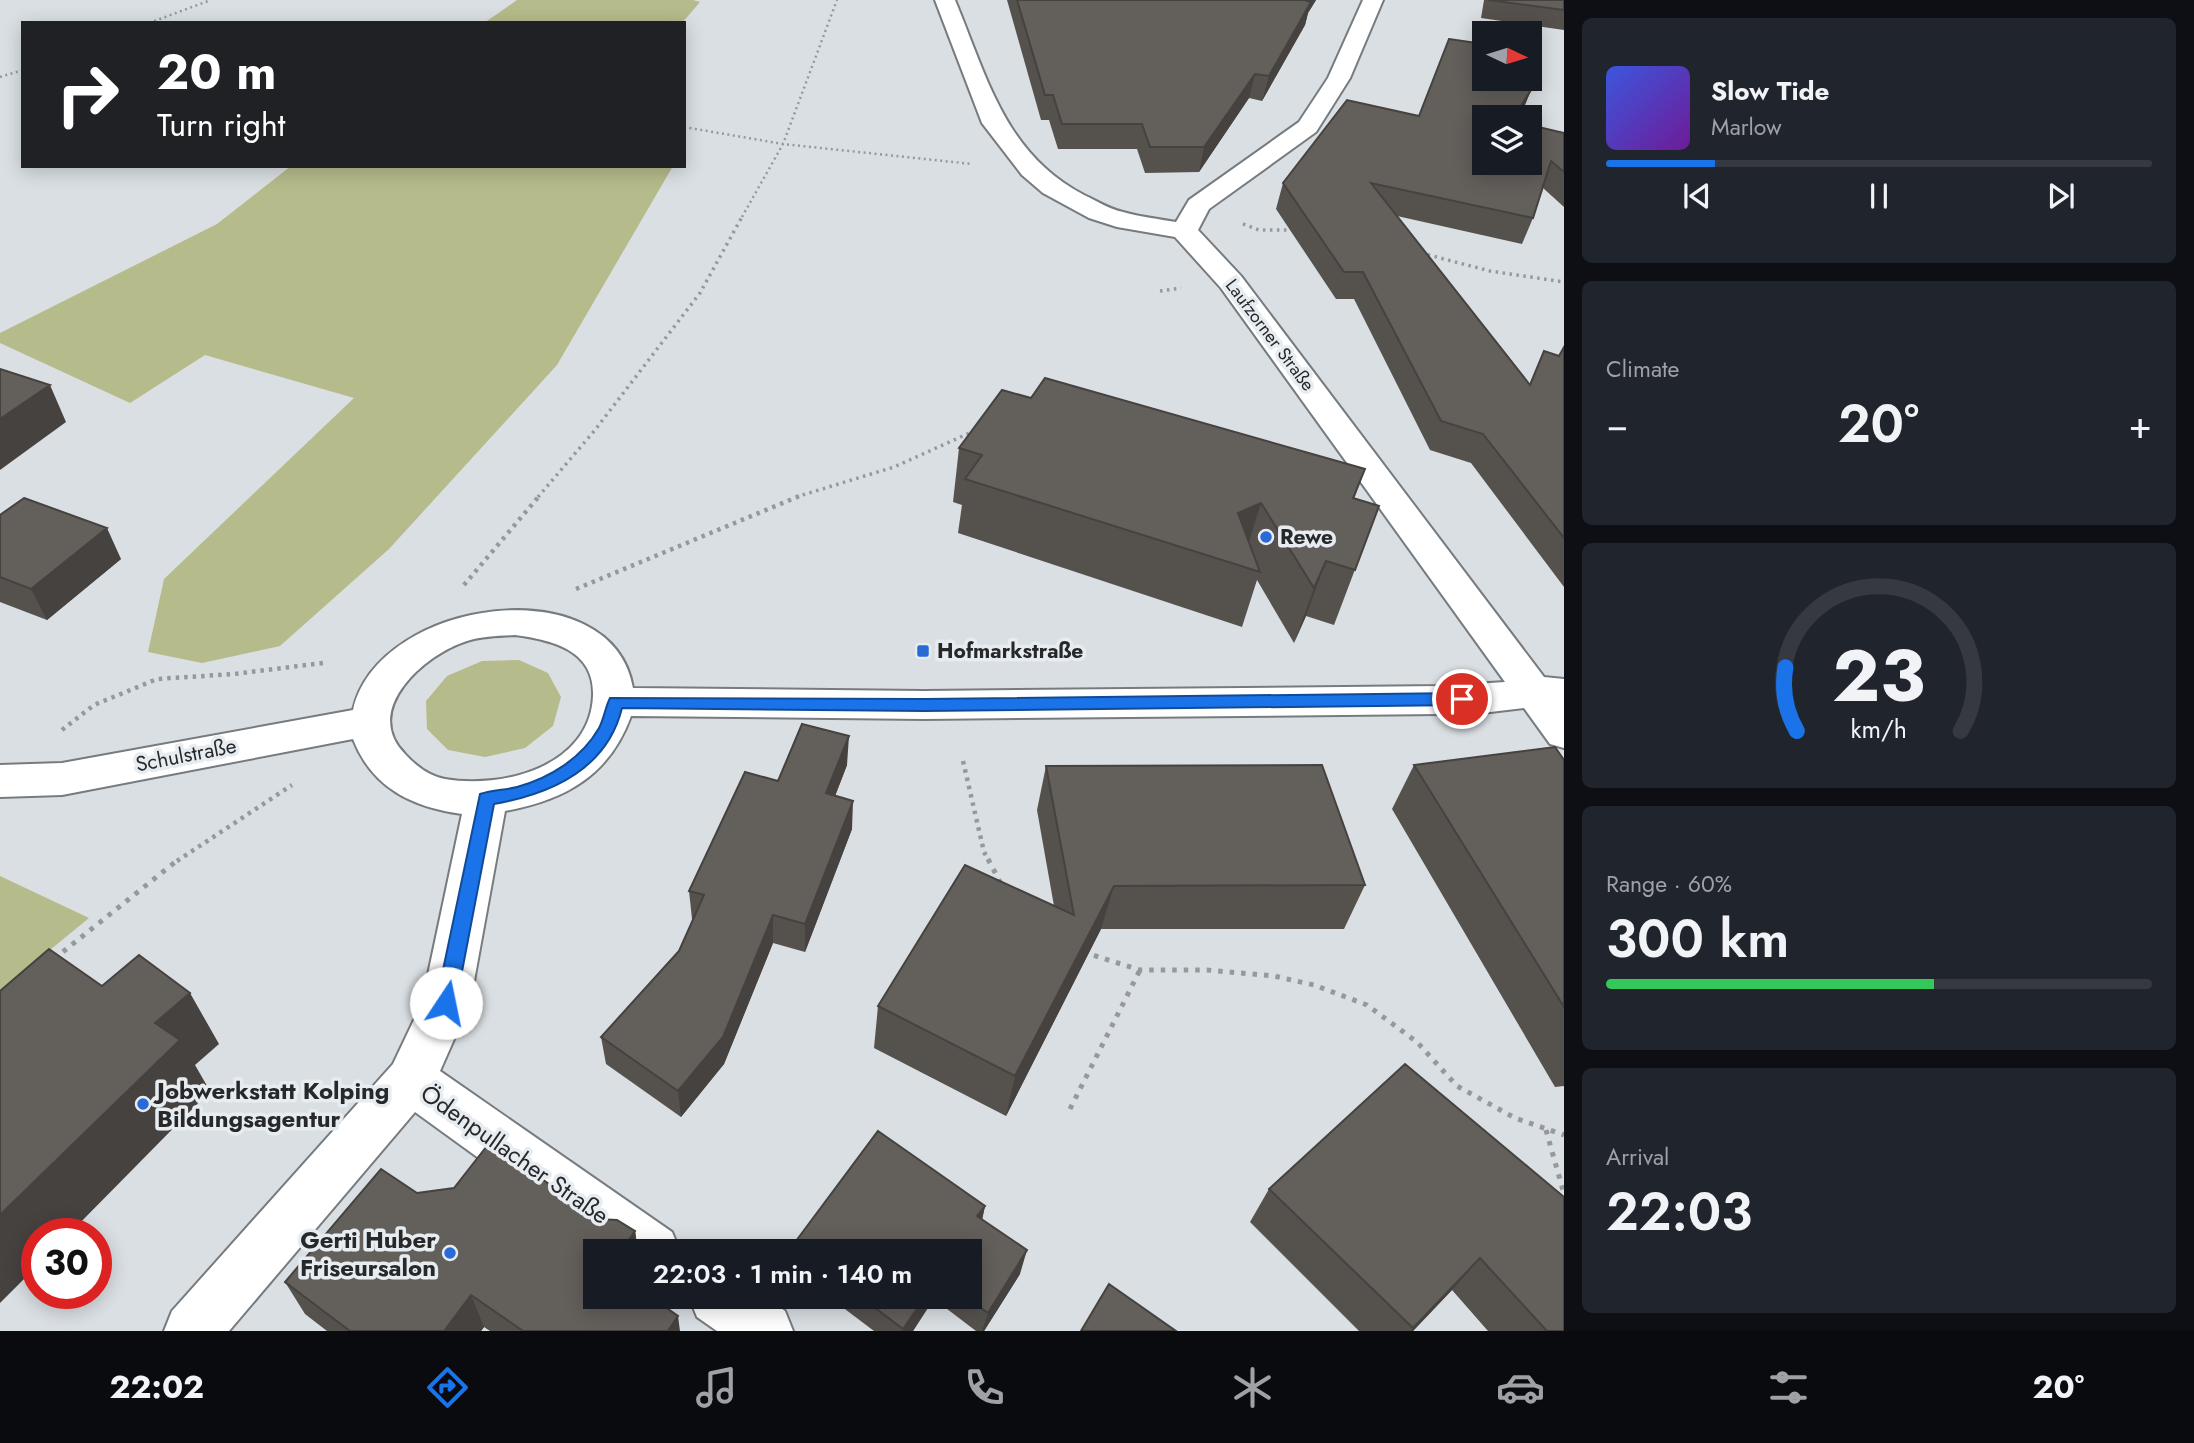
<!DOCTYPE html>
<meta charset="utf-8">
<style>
body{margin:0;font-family:Jost,sans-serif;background:#20242c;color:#f1f3f6;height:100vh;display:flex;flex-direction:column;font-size:26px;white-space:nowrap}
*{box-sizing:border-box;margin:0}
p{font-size:23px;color:#9ea1a6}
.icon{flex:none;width:38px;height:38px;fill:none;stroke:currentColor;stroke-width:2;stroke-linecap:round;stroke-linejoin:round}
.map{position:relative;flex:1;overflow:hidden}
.details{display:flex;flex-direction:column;gap:18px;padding:18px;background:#0d0f14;width:630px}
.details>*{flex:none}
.top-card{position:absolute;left:21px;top:21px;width:665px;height:147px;border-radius:0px;box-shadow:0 4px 18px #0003;background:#202124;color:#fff;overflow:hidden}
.needle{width:46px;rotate:94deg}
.tools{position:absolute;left:1472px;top:21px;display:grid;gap:14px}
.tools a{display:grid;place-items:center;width:70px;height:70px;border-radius:0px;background:#171b24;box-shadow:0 4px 18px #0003;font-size:35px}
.speed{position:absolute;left:21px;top:1218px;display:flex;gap:14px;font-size:35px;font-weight:700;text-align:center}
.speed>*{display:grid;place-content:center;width:91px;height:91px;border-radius:50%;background:#171b24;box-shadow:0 4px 18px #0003;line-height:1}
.speed .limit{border:10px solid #d22;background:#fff;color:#111}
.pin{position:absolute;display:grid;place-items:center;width:60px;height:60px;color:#fff;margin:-30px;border:4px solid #fff;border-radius:50%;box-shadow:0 2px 7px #0007}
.me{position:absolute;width:77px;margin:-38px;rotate:11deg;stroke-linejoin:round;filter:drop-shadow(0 0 5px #0008)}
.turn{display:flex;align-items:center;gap:24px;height:147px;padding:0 21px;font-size:32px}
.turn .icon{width:91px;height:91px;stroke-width:2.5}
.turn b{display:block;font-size:49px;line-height:60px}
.big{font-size:52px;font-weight:600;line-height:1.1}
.details .widget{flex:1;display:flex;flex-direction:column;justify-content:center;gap:10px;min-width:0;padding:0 24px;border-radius:10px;background:#20242c}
.details .dial{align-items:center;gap:0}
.dial svg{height:182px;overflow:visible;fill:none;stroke:#363941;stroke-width:7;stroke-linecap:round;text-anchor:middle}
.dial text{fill:#f1f3f6;stroke:none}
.song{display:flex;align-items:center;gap:21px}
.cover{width:84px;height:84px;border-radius:10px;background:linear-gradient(135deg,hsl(230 70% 55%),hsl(280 70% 35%))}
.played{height:7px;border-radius:4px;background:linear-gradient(90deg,#1a73e8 20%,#363941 20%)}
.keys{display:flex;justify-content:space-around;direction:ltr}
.heat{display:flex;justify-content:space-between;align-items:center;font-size:38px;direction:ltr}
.charge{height:10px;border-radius:5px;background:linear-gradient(90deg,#34c759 60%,#363941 0)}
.trip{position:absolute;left:583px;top:1239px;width:399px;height:70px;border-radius:0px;background:#171b24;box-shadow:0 4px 18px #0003;font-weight:600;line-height:70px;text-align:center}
.dock{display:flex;height:112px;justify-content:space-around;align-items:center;background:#090b0e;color:#9ea1a6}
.dock .icon{width:49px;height:49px}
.dock .on{color:#1a73e8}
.dock b{font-size:32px;color:#f1f3f6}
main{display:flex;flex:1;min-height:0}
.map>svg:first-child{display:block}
.green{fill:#b6bb8b}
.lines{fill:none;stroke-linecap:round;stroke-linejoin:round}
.minor-casing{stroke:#767b7f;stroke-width:4}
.path-far3{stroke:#95999c;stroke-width:2.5;stroke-dasharray:2 3.5;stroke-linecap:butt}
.path-far2{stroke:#95999c;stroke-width:3.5;stroke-dasharray:2.5 4.5;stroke-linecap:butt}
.path-far1{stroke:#95999c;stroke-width:4.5;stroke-dasharray:3.5 5;stroke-linecap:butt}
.path{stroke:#95999c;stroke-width:5;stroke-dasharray:4.5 7;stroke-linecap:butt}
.minor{fill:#fff;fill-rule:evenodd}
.wall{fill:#55524e}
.shaded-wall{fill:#454240}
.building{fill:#635f5b;stroke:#454240;stroke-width:2}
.route{fill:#1a73e8;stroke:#114b97;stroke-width:2}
.poi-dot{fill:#296ad6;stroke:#e7ecf1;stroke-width:2.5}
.labels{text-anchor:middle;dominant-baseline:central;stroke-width:7;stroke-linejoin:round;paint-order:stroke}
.far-street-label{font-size:18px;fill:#27282a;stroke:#e7ecf1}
.poi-label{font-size:21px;font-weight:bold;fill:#27282a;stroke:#e7ecf1;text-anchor:start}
.street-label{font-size:21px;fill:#27282a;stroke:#e7ecf1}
.near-poi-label{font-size:24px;font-weight:bold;fill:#27282a;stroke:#e7ecf1;text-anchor:start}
.near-street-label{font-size:24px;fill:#27282a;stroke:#e7ecf1}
</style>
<main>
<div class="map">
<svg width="1564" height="1331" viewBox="0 0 1564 1331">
<rect width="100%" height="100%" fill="#dadfe3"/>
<!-- green -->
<path class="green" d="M517,0H693L700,2L682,23H484Z
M291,166H673L557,365L389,549L280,646L202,663L148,652L164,579L354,398L205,355L130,403L0,343V333L217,224Z
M519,660L548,673L561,697L553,726L525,748L485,757L448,750L427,729L426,701L447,676L482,661Z
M0,876L89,918L0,991Z"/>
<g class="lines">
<defs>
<path id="minor" d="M935,0H955C987,77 1005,154 1084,195C1097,201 1109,209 1123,212C1140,217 1159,219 1176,222L1189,200L1299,122L1328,78L1363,0H1383L1350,78L1316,132L1209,209L1198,230L1241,276L1544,677L1564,679V748L1550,744L1524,708L1482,713L1441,714L924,719L631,716C609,776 565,800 505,811L470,1003L440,1071L672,1232L680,1251H607L415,1112L229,1331H164L172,1311L393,1064L422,1003L462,814C412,807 372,788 353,739L62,795L0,797V765L62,763L353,710C379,597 613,567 633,688L924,691L1441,686L1505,682L1221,288L1175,237L1117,227L1089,218L1043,193L1022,175L982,123ZM515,635C552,640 595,650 593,696C590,766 504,789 445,779C429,776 416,766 405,754C361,710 425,654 467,641C482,636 499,636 515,635Z
M689,1297H765L785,1311L793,1331H717L697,1317Z"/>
</defs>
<!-- minor casing -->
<use href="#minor" class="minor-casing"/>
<!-- path-far3 -->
<path class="path-far3" d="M149,23L211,0
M0,77L23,70
M684,127L783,144L972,164
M742,217L783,144L837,0"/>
<!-- path-far2 -->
<path class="path-far2" d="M1243,224L1259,230H1293
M1421,253L1490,271L1564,282
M1160,291L1181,288
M538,497L595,430L700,293L743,215
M796,497L894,467L974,431"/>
<!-- path-far1 -->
<path class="path-far1" d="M464,585L540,495
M576,589L802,495
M62,730L94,705L157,679L234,674L323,663
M963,761L984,852L989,861
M177,861L292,785"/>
<!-- path -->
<path class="path" d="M988,859L1001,884
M1083,952L1140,970H1207L1274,976L1314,985L1367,1005L1417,1042L1457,1086L1515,1118L1564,1135
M54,959L179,859
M1070,1109L1140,970
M1546,1130L1564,1194"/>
<!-- minor -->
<use href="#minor" class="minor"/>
</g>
<!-- wall -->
<path class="wall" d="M1007,0H1316L1308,13L1305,25L1262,101L1249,98L1199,172L1145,173L1137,149H1058L1049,120H1041Z
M1484,0H1564V30L1481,18Z
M1484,80L1531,90L1520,117H1484L1564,133V207L1543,188L1533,218L1522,244L1397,216L1529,384L1559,356L1564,347V587L1471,463L1430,450L1354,299H1336L1276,209L1283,183L1419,116Z
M1031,398L1365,469L1354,499L1379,506L1334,625L1306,616L1294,643L1257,580L1242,627L958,533L962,505L953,502L959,448Z
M0,515L121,559L47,620L0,602Z
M1564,760V1086L1555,1087L1392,809L1414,765Z
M847,765L835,796L852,829L805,952L773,943L724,1064L681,1117L606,1064L601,1037L679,951L693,919H692L689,891L778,781Z
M1046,766L1365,885L1344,929H1101L1006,1116L874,1048L878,1006L1054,906L1037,810Z
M1405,1064L1564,1331H1488L1452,1290L1413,1331H1359L1250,1222L1269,1189Z
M985,1206L982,1219L1020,1274L984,1331H976L934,1299L913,1331H874L829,1297H970V1251H793V1245Z
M598,1219L635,1231L638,1251H595L680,1331H490L484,1327L481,1331H327L305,1314L285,1282Z"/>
<!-- shaded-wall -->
<path class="shaded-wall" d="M1308,0H1316L1308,13L1305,25L1262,101L1269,76Z
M1255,74L1249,98L1199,172L1204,147Z
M1531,90L1520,117H1514Z
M50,385L66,422L0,470V419Z
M1261,503L1244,558L1238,513Z
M107,528L121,559L47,620L31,589Z
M1326,561L1306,616L1294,643L1314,588Z
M849,736L847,765L825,822L826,793Z
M853,801L852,829L805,952V924Z
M1114,886L1101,929L1006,1116L1015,1076Z
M773,915V943L724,1064L681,1117L678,1091Z
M190,993L219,1044L195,1065L210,1091L69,1234H37V1266L0,1303V1215L155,1023Z
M985,1206L980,1230L977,1216Z
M635,1231L638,1251H621Z
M1027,1250L1020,1274L984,1331H982L988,1313Z
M1480,1258L1452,1290L1413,1331H1411Z
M471,1295L484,1327L481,1331H444Z
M925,1297H934L913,1331H903Z
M678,1316L680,1331H668Z"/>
<!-- building -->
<path class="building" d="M1017,0H1308L1307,1L1311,2L1269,76L1255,74L1204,147H1150L1142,124H1062L1053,95H1045Z
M1488,0H1564V10Z
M1449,39L1484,44V80L1531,90L1514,117H1484V163H1530V125L1564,133V172L1551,161L1533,218L1371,183L1530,385L1544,351L1559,356L1564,347V538L1483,434L1441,421L1363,272H1344L1283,183L1347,100L1419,116Z
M0,369L50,385L0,419Z
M1045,378L1365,469L1353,498L1379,506L1355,570L1326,561L1314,588L1261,503L1238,513L1260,572L965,479L982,455L959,448L1002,390L1031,398Z
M24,498L107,528L31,589L0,577V515Z
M802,724L849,736L826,793L853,801L805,924L773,915L723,1037L678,1091L601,1037L679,951L704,895L689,891L745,772L778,781Z
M1555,747L1564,760V1007L1414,765Z
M1322,765L1365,885L1114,886L1015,1076L878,1006L965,865L1074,915L1046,766Z
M49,949L102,986L139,955L190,993L155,1023L180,1040L0,1215V991Z
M1405,1064L1564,1197V1331H1547L1480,1258L1413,1328L1269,1189Z
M878,1131L985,1206L977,1216L1027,1250L988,1313L966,1297H970V1251H800L793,1245Z
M490,1142L598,1219L617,1220L635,1231L621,1251H595V1297H651L678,1316L668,1331H523L471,1295L444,1331H350L285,1282L381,1169L417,1193L454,1188Z
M1109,1284L1176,1331H1081Z
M861,1297H925L903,1329Z"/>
<!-- route -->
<path class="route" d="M1462,693L1470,699L1462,705L924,711L622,708C607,769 551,794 494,804L456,1003L453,1009L446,1012L439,1009L436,1003L480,794C492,790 505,790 517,787C550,778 582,758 599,728C604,719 605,708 610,698L924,699Z"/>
<!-- markers -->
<g class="poi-dot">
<circle cx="1266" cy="537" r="7"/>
<rect x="916" y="644" width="14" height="14" rx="3.5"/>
<circle cx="143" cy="1104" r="7"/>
<circle cx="450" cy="1253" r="7"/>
</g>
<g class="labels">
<!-- far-street labels -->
<g class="far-street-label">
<text transform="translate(1270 335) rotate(53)">Laufzorner Straße</text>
</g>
<!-- poi labels -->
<g class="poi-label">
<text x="1280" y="537">Rewe</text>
<text x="937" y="651">Hofmarkstraße</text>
</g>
<!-- street labels -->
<g class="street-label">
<text transform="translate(186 755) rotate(-11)">Schulstraße</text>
</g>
<!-- near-poi labels -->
<g class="near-poi-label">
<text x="157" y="1090">Jobwerkstatt Kolping<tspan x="157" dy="28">Bildungsagentur</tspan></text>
<text x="436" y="1239" text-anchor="end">Gerti Huber<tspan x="436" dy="28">Friseursalon</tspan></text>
</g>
<!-- near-street labels -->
<g class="near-street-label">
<text transform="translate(515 1154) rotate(35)">Ödenpullacher Straße</text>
</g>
</g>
</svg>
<div class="tools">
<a><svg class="needle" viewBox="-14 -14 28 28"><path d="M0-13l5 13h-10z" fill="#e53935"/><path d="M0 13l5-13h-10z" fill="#9ea1a6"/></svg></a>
<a><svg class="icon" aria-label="layers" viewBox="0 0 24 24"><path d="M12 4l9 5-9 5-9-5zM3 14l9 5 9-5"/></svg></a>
</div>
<div class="speed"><div class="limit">30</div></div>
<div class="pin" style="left:1462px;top:699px;background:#d93025"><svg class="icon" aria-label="arrive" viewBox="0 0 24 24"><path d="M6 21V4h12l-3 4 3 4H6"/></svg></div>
<svg class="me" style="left:446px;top:1003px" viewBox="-20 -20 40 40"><circle r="19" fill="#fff"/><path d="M0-13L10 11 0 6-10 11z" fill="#1a73e8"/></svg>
<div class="trip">22:03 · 1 min · 140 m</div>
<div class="top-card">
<div class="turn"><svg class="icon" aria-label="right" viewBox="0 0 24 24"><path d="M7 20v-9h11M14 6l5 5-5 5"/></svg><div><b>20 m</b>Turn right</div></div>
</div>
</div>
<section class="details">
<div class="widget">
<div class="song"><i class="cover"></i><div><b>Slow Tide</b><p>Marlow</p></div></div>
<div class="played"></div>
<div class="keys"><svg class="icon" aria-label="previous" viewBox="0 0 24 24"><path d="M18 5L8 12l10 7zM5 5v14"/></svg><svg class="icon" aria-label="pause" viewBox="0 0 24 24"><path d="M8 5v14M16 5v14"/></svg><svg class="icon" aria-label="next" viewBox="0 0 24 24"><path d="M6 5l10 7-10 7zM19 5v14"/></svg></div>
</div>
<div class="widget"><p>Climate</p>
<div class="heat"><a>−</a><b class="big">20°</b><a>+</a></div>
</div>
<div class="widget dial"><svg viewBox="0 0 100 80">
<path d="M14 69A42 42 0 1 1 86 69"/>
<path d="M14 69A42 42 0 0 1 9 41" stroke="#1a73e8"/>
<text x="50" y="56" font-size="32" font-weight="700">23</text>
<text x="50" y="72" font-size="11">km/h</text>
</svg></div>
<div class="widget"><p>Range · 60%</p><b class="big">300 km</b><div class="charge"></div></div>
<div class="widget"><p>Arrival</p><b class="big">22:03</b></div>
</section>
</main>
<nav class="dock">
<b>22:02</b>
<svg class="icon on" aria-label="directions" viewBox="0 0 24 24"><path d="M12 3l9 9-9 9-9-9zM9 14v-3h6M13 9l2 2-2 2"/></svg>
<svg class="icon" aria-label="music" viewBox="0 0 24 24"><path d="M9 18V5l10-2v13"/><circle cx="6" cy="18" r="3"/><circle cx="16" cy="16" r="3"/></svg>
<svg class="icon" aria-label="phone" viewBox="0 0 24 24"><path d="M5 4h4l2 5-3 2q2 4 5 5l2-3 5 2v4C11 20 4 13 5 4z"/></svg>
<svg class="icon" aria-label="climate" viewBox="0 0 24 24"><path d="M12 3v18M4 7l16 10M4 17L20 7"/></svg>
<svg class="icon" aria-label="car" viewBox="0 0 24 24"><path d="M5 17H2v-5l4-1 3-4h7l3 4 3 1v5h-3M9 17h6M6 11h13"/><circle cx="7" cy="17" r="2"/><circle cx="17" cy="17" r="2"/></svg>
<svg class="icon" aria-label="filters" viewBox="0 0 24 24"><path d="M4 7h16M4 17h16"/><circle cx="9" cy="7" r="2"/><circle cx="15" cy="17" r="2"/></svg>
<b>20°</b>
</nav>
